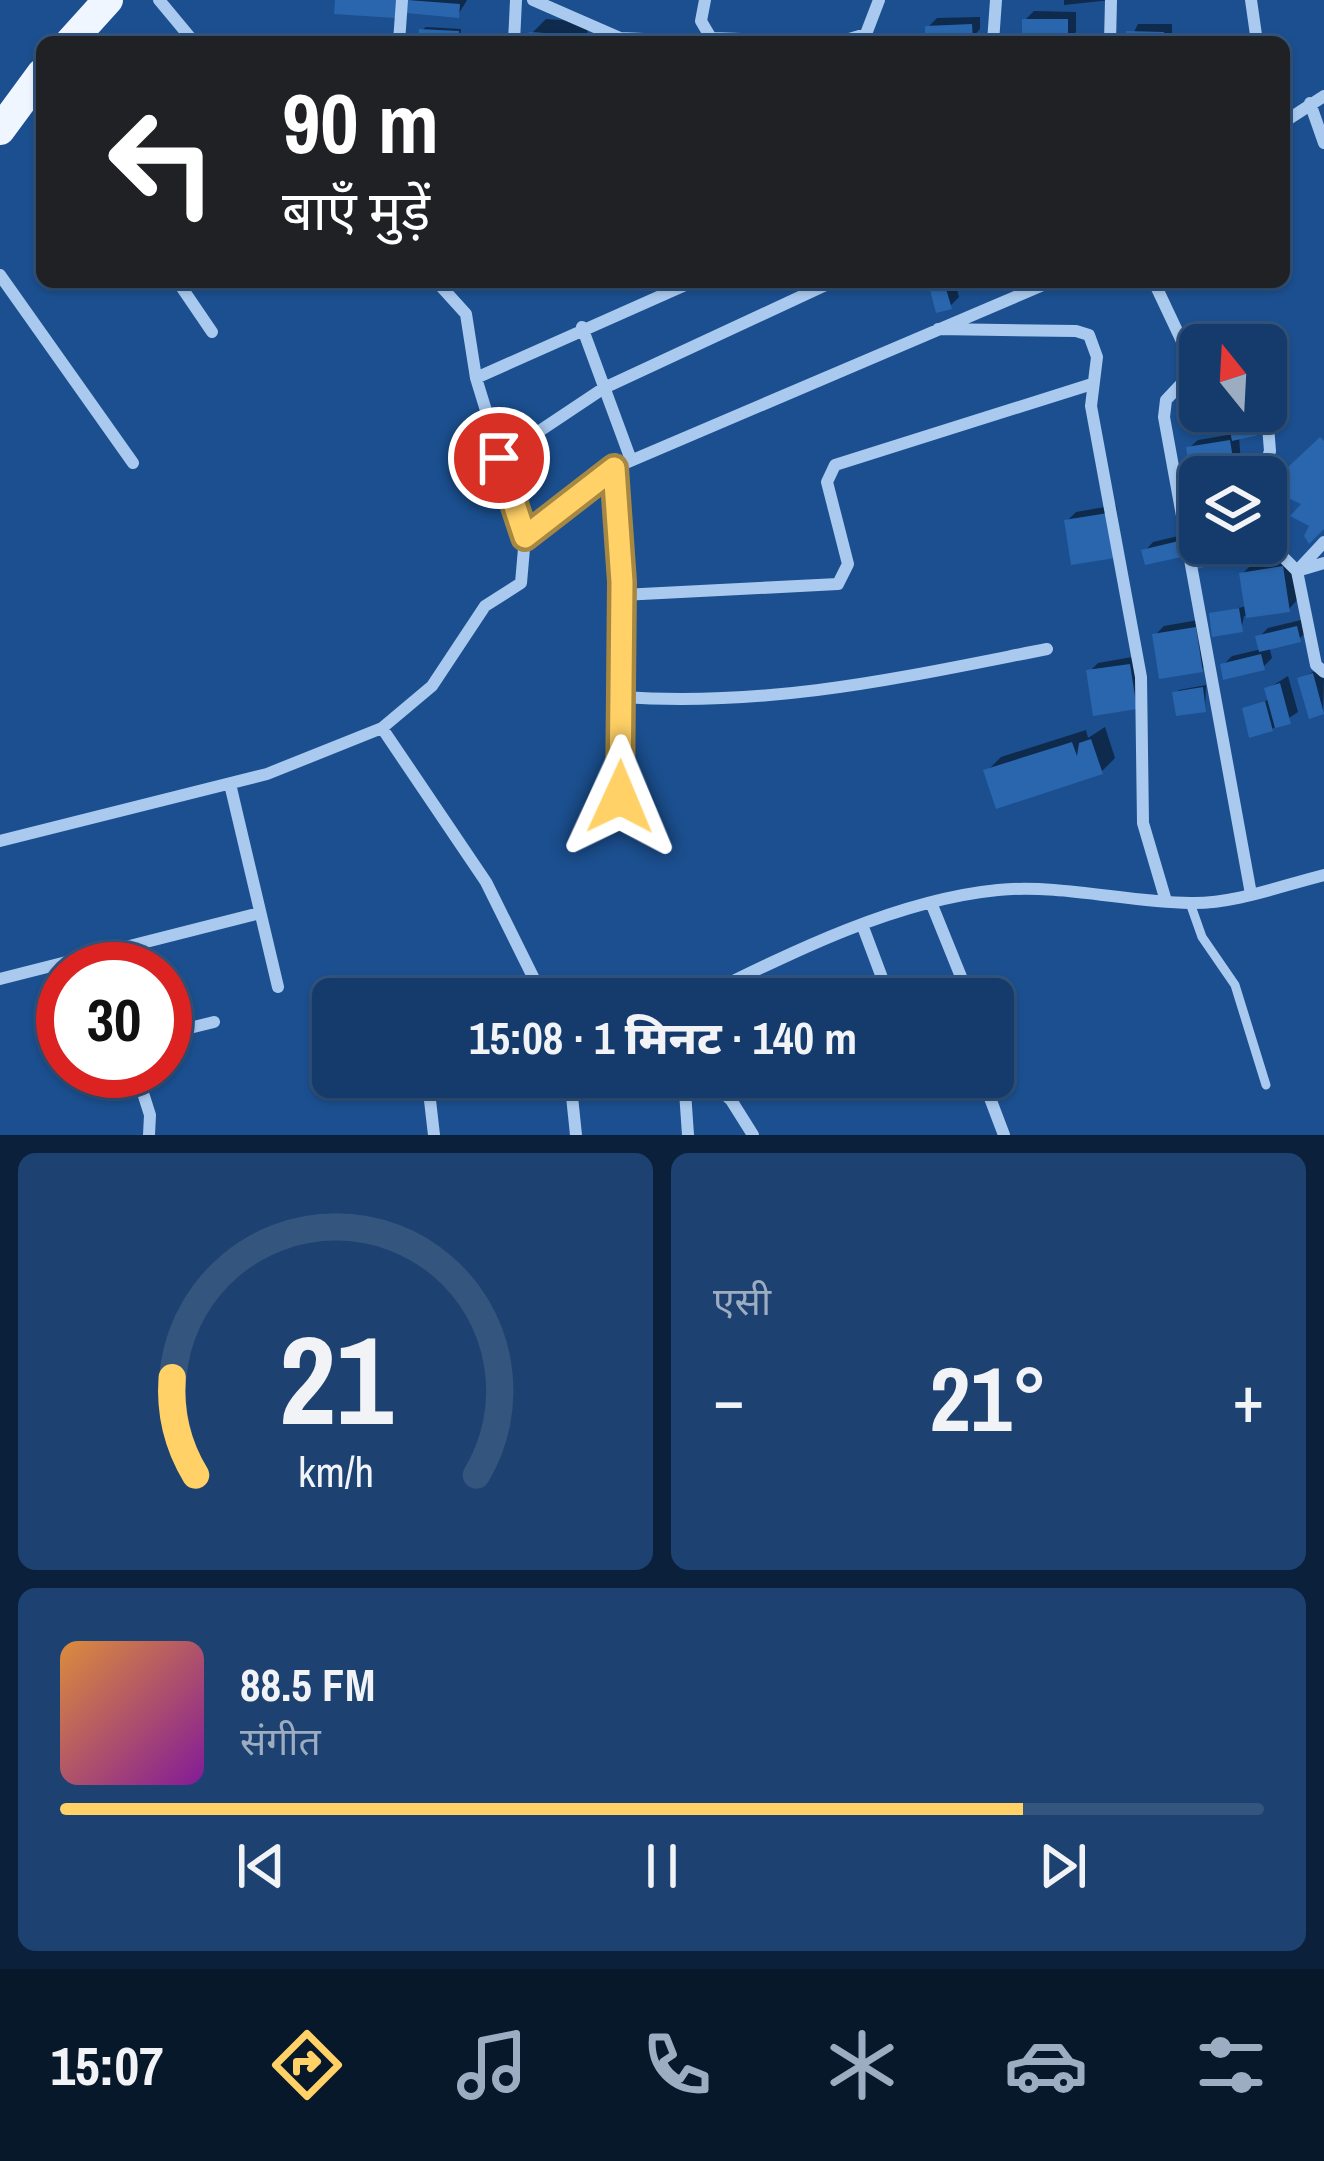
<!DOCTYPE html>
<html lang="hi">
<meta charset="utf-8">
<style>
body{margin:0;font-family:"Archivo Narrow","Noto Sans Devanagari",sans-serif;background:#1d4271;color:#f1f3f6;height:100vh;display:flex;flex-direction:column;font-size:45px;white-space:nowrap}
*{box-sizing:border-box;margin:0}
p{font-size:39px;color:#9dadc1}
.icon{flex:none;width:66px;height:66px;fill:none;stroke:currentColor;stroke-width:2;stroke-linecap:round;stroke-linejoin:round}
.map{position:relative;height:1135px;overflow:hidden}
.panel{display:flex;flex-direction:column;gap:18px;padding:18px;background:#0b203b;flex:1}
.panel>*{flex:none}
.top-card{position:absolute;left:36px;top:36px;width:1254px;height:252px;border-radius:18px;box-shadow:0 3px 9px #0004,0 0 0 3px #33557e;background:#202124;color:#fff;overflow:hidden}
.needle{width:78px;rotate:342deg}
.fabs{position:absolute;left:1179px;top:324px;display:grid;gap:24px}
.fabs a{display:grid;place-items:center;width:108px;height:108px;border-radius:18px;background:#143b6b;box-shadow:0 3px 9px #0004,0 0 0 3px #33557e;font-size:60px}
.speed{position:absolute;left:36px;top:942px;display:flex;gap:24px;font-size:60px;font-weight:700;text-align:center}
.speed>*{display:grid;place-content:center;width:156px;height:156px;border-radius:50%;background:#143b6b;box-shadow:0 3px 9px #0004,0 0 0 3px #33557e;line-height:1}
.speed .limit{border:18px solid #d22;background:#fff;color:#111}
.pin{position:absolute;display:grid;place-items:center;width:102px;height:102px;color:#fff;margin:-51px;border:6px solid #fff;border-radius:50%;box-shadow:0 3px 12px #0007}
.me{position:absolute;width:132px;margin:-66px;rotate:1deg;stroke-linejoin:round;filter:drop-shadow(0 0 9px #0008)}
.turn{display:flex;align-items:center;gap:42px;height:252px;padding:0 48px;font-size:54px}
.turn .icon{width:156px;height:156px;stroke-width:2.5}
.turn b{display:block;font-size:84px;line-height:102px}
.big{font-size:90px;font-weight:800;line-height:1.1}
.panel .widget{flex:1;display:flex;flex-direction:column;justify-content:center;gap:18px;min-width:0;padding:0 42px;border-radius:18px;background:#1d4271}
.panel .dial{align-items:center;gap:0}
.dial svg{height:312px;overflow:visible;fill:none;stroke:#33557e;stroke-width:7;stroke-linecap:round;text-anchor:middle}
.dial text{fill:#f1f3f6;stroke:none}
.song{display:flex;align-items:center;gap:36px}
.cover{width:144px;height:144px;border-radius:18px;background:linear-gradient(135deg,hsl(30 70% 55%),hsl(290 70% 35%))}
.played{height:12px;border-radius:6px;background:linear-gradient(90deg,#ffd166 80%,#33557e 80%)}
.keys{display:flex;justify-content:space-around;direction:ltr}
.heat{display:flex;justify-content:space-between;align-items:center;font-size:66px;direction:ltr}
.panel .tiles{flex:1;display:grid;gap:18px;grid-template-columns:1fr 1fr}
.widget:last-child{grid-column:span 2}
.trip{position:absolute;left:312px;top:978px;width:702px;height:120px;border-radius:18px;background:#143b6b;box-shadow:0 3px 9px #0004,0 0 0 3px #33557e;font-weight:800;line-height:120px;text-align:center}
.dock{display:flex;height:192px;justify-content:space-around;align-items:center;background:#08182b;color:#9dadc1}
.dock .icon{width:84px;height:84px}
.dock .current{color:#ffd166}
.dock b{font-size:54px;color:#f1f3f6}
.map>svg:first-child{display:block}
.shadow{fill:#0007}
.building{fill:#2a66ad}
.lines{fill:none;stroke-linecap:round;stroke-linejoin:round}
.service{stroke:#a9c9ee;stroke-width:9}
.minor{stroke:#a9c9ee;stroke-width:12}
.primary{stroke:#f0f6ff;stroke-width:30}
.route-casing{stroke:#a68842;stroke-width:30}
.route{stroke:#ffd166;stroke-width:21}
</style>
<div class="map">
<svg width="1324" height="1135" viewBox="0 0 1324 1135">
<rect width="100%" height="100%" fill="#1b4f8f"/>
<!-- shadow -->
<path class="shadow" d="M410,0H467L458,15Z
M1064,0H1111L1064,5Z
M1034,11L1076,12V32L1065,42H1035L1025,20Z
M980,17V29L972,38L928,27L937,18Z
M546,19L588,22L587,42H531L532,33Z
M1138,24H1172V42H1129Z
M426,27L461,29L460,39L422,30Z
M931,282H955L959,297L950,306Z
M1229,411H1266L1270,423L1261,432L1239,437L1242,477H1200V489L1189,448L1198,440L1234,434Z
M1116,505L1122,546L1067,521L1076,512Z
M1191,533L1194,544L1185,553L1145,551L1153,542Z
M1215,543H1248L1237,557L1196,554Z
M1291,559L1297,600L1289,609L1244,616L1241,630L1212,614L1247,606L1242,574L1251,565Z
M1204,619L1211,660L1202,669L1155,635L1164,626Z
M1305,619L1308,630L1299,639L1269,646L1272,658L1263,667L1223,665L1232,656L1262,649L1259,637L1268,628Z
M1138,656L1136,706L1090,671L1098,663Z
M1322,667L1324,676L1323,712L1300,679Z
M1288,676L1298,712L1272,729L1245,709L1270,699L1267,689Z
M1206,685L1205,709L1175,693L1179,690Z
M1105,727L1115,758L1101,772L987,771L1001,757L1086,730L1088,738Z"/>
<!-- building -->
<path class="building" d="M335,0H397L395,18L334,14Z
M407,0L460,4L459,18L406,13Z
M1022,19H1068V42H1022Z
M972,24L973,41L925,42V26Z
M419,29L459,31L458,42H418Z
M1126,31L1164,32V42H1126Z
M529,32L576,35L575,42H528Z
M928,282H944L952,309L936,313Z
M1226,411H1258L1263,434L1232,441Z
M1320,437L1324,441V529L1309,544L1304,536L1309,526L1290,516L1301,504L1286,497V469Z
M1230,440L1236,477H1200V492L1193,493L1186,447Z
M1108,513L1115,558L1071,565L1064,520Z
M1183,540L1186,556L1145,565L1141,550Z
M1244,543L1238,559L1197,569L1193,553Z
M1283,566L1290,612L1246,618L1239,573Z
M1239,608L1243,632L1212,637L1209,613Z
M1297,626L1301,642L1259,652L1255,636Z
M1196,627L1203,672L1159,679L1152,634Z
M1261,654L1265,670L1223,680L1220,664Z
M1130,664L1137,709L1093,716L1086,670Z
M1313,673L1324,714L1309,719L1297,678Z
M1280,683L1291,724L1275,728L1264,688Z
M1203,687L1206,712L1176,716L1172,692Z
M1265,701L1273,731L1249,738L1242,708Z
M1091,739L1103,774L996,809L983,770L1072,742L1077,756L1079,743Z"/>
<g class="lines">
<!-- service -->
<path class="service" d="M1190,903L1202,937L1235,985L1266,1085"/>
<!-- minor -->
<path class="minor" d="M159,0L194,42
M533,0L620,38L644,39
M705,0L701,21L711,38L839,42L866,34L879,0
M1251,0L1257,42
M399,42L402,0
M514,42L516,0
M993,42L996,0
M1110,42L1111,0
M1310,103L1324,143
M1284,122L1324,96
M0,275L133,463
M178,282L212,332
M1154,282L1187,352L1200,365
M582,327L631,460
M938,329L1076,331L1089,335L1097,357L1091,406L1141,677L1143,823L1166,901
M1199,365L1166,400L1164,417L1251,894
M476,378L692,282
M499,458L604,388L832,282
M614,468L622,582L620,797
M1261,477L1270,451L1266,401
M1266,519L1282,556L1297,571L1324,563
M525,537L614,468L1050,282
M1324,542L1297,571L1316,665L1324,672
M622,595L838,584L848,564L827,482L835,465L1092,384
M621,697C773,707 899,678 1047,649
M382,728L432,686L485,606L521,583L525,537L476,378L466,314L437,282
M230,784L278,987
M0,841L267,774L382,728L486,882L544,999
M932,905L970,999
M863,927L890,999
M0,979L260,913
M697,999C788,954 895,900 998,890C1061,884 1126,902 1190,903C1235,904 1280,886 1324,875
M165,1034L214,1022
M136,1071L150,1115L149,1135
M570,1077L576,1135
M684,1077L688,1135
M706,1077L731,1100L753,1135
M982,1077L1004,1135
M434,1135L428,1083L435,1077"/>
<!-- primary -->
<path class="primary" d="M70,42L108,0
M0,130L42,73"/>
</g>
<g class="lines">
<defs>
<path id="route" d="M499,458L525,537L614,468L622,582L620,797"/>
</defs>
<!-- route casing -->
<use href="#route" class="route-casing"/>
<!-- route -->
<use href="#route" class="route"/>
</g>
</svg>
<div class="fabs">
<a><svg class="needle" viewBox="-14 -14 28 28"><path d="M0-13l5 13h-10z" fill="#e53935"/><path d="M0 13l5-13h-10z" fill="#9dadc1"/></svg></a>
<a><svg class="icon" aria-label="layers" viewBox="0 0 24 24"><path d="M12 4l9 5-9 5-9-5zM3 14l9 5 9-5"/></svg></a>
</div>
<div class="speed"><div class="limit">30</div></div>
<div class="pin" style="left:499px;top:458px;background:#d93025"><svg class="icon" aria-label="arrive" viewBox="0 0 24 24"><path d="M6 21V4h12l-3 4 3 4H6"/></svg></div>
<svg class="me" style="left:620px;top:797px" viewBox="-20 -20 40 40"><path d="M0-17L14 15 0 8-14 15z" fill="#ffd166" stroke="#fff" stroke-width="4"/></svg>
<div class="trip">15:08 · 1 मिनट · 140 m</div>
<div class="top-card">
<div class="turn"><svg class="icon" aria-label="left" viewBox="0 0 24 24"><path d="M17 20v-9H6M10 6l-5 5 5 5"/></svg><div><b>90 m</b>बाएँ मुड़ें</div></div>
</div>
</div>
<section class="panel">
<div class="tiles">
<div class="widget dial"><svg viewBox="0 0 100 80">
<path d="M14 69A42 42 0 1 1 86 69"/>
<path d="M14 69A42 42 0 0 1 8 44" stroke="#ffd166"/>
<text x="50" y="56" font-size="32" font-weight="700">21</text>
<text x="50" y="72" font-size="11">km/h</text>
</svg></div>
<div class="widget"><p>एसी</p>
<div class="heat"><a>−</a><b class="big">21°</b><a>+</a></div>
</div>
<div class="widget">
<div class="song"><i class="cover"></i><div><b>88.5 FM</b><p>संगीत</p></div></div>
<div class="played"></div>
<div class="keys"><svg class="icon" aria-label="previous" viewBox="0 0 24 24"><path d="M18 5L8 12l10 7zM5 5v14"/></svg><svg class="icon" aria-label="pause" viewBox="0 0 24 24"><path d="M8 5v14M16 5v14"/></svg><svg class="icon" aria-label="next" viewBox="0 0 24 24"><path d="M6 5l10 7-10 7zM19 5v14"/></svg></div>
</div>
</div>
</section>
<nav class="dock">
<b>15:07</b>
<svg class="icon current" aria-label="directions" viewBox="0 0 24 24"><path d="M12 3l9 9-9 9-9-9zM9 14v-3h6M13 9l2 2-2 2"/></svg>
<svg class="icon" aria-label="music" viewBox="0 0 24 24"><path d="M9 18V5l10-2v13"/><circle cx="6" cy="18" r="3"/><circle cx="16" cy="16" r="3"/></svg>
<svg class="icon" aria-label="phone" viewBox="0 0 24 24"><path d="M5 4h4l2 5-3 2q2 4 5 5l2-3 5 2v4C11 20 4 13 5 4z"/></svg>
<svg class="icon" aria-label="climate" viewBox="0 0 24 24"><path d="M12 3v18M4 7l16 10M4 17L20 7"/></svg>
<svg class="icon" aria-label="car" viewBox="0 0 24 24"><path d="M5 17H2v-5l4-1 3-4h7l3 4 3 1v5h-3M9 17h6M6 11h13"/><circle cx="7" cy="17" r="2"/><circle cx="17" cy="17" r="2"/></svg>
<svg class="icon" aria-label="filters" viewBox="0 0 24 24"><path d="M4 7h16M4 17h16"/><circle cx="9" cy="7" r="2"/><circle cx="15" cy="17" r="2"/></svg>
</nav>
